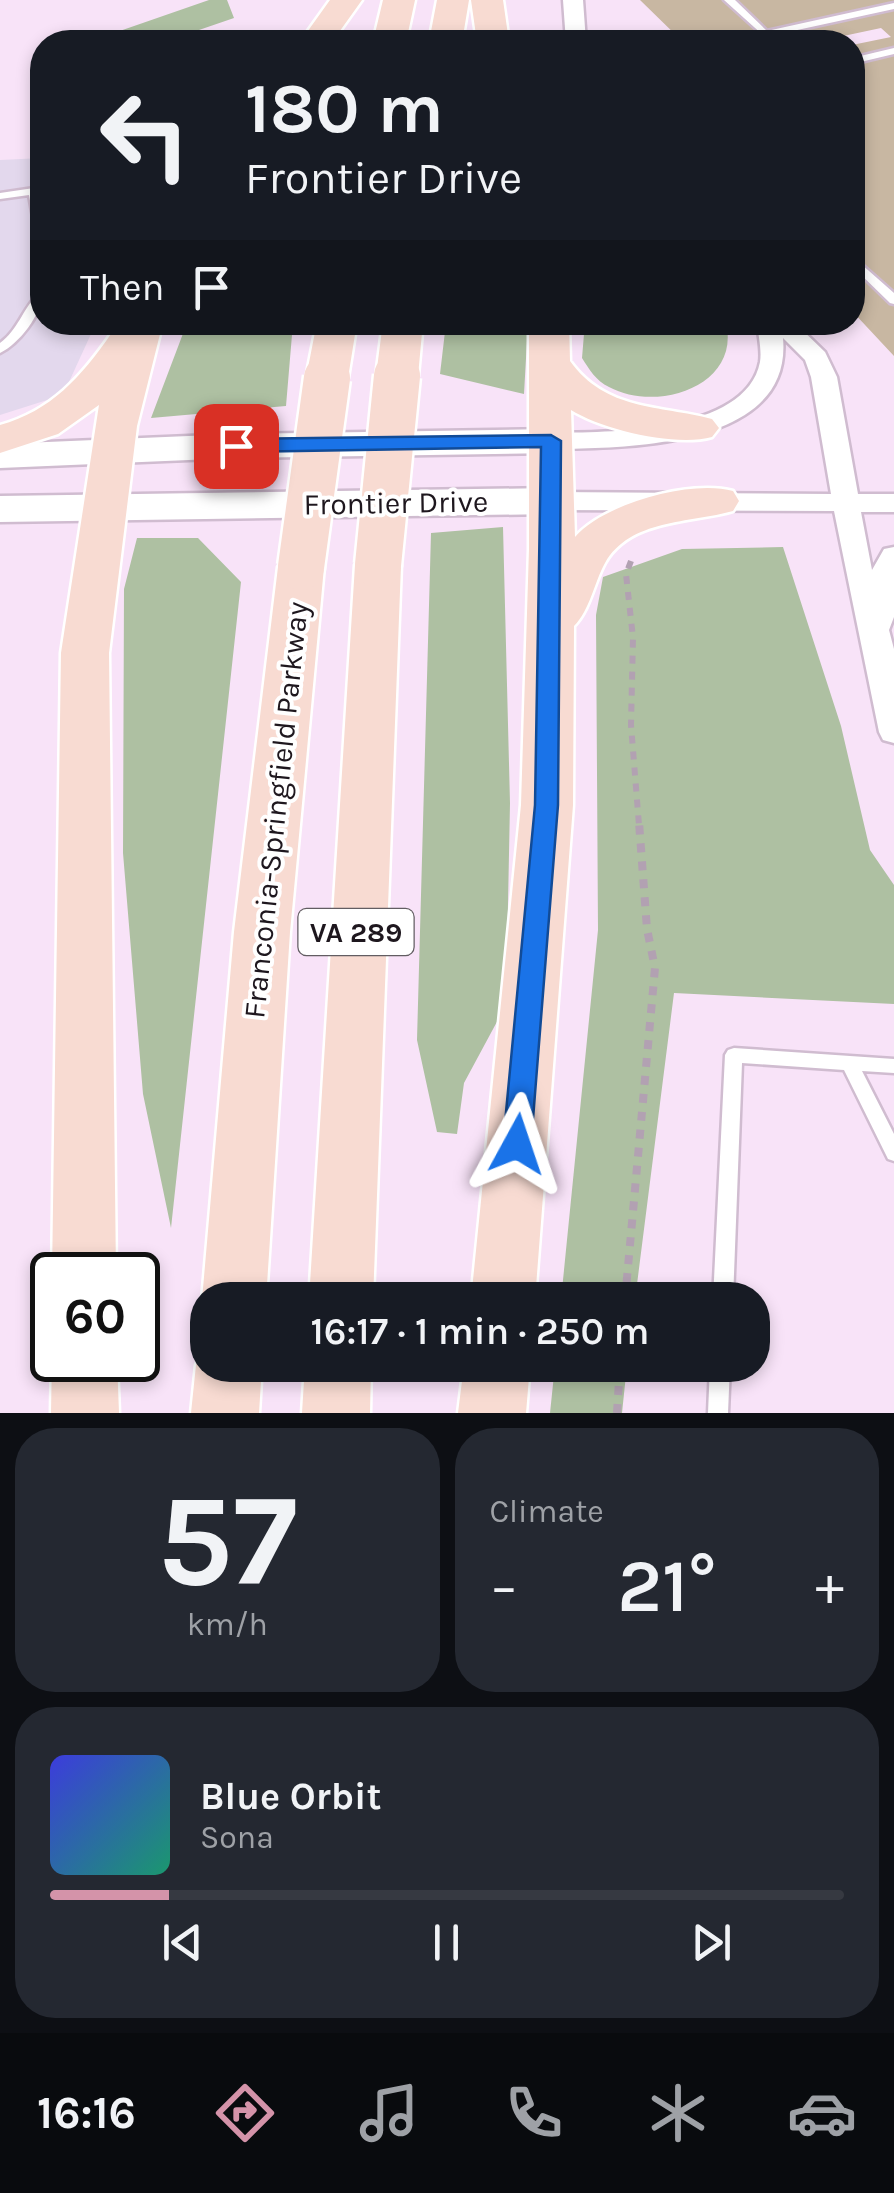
<!DOCTYPE html>
<meta charset="utf-8">
<style>
body{margin:0;font-family:Karla,sans-serif;background:#242831;color:#f1f3f6;height:100vh;display:flex;flex-direction:column;font-size:38px;white-space:nowrap}
*{box-sizing:border-box;margin:0}
p{font-size:32px;color:#9ea1a6}
.icon{flex:none;width:55px;height:55px;fill:none;stroke:currentColor;stroke-width:2;stroke-linecap:round;stroke-linejoin:round}
.map{position:relative;height:1413px;overflow:hidden}
.side{display:flex;flex-direction:column;gap:15px;padding:15px;background:#0d0f14;flex:1}
.side>*{flex:none}
.top-card{position:absolute;left:30px;top:30px;width:835px;height:305px;border-radius:40px;box-shadow:0 5px 15px #0003;background:#171b24;color:#f1f3f6;overflow:hidden}
.speed{position:absolute;left:30px;top:1252px;display:flex;gap:20px;font-size:50px;font-weight:700;text-align:center}
.speed>*{display:grid;place-content:center;width:130px;height:130px;border-radius:50%;background:#171b24;box-shadow:0 5px 15px #0003;line-height:1}
.speed .limit{border:5px solid #111;border-radius:15px;background:#fff;color:#111}
.pin{position:absolute;display:grid;place-items:center;width:85px;height:85px;color:#fff;margin:-42px;border-radius:20px;box-shadow:0 5px 15px #0006}
.me{position:absolute;width:110px;margin:-55px;rotate:5deg;stroke-linejoin:round;filter:drop-shadow(0 0 8px #0008)}
.turn{display:flex;align-items:center;gap:35px;height:210px;padding:0 50px;font-size:45px}
.turn .icon{width:130px;height:130px;stroke-width:2.5}
.turn b{display:block;font-size:70px;line-height:85px}
.then{display:flex;align-items:center;height:95px;padding:0 50px;background:#0003;gap:20px;font-size:38px}
.big{font-size:75px;font-weight:600;line-height:1.1}
.side .tile{flex:1;display:flex;flex-direction:column;justify-content:center;gap:15px;min-width:0;padding:0 35px;border-radius:40px;background:#242831}
.side .dial{align-items:center;gap:0}
.dial b{font-size:130px;line-height:1}
.song{display:flex;align-items:center;gap:30px}
.cover{width:120px;height:120px;border-radius:15px;background:linear-gradient(135deg,hsl(240 70% 55%),hsl(160 70% 35%))}
.played{height:10px;border-radius:5px;background:linear-gradient(90deg,#d493a9 15%,#363941 15%)}
.keys{display:flex;justify-content:space-around;direction:ltr}
.heat{display:flex;justify-content:space-between;align-items:center;font-size:55px;direction:ltr}
.side .tiles{flex:1;display:grid;gap:15px;grid-template-columns:1fr 1fr}
.tile:last-child{grid-column:span 2}
.trip{position:absolute;left:190px;top:1282px;width:580px;height:100px;border-radius:40px;background:#171b24;box-shadow:0 5px 15px #0003;font-weight:600;line-height:100px;text-align:center}
.tabs{display:flex;height:160px;justify-content:space-around;align-items:center;background:#090b0e;color:#9ea1a6}
.tabs .icon{width:70px;height:70px}
.tabs .current{color:#d493a9}
.tabs b{font-size:45px;color:#f1f3f6}
.map>svg:first-child{display:block}
.commercial{fill:#e3d8ed}
.forest{fill:#aec0a2}
.building{fill:#c8b7a2}
.lines{fill:none;stroke-linecap:round;stroke-linejoin:round}
.lane-casing{stroke:#d0bcd0;stroke-width:5}
.street-casing{stroke:#d0bcd0;stroke-width:5}
.secondary-casing{stroke:#d0bcd0;stroke-width:5}
.primary-casing{stroke:#fff;stroke-width:5}
.path-far1{stroke:#b2a1b2;stroke-width:6;stroke-dasharray:8 8;stroke-linecap:butt}
.path{stroke:#b2a1b2;stroke-width:8;stroke-dasharray:9 9;stroke-linecap:butt}
.lane{fill:#fff;fill-rule:evenodd}
.street{fill:#fff;fill-rule:evenodd}
.secondary{fill:#fff;fill-rule:evenodd}
.primary{fill:#f8dbd2;fill-rule:evenodd}
.primary-bridge-casing{stroke:#fff;stroke-width:51;stroke-linecap:butt}
.primary-bridge{stroke:#f8dbd2;stroke-width:46}
.route{fill:#1a73e8;stroke:#114b97;stroke-width:2.5}
.labels{text-anchor:middle;dominant-baseline:central;stroke-width:8;stroke-linejoin:round;paint-order:stroke}
.shield{fill:#fff;stroke:#625d62;stroke-width:2.5}
.shield-label{font-size:28px;font-weight:bold;fill:#1e171e}
.street-label{font-size:30px;fill:#1e171e;stroke:#fff}
</style>
<div class="map">
<svg width="894" height="1413" viewBox="0 0 894 1413">
<rect width="100%" height="100%" fill="#f8e3f8"/>
<!-- commercial -->
<path class="commercial" d="M42,158V322L96,323L63,395L0,415V160Z"/>
<!-- forest -->
<path class="forest" d="M209,0H227L234,18L164,42H88Z
M585,322L726,323C741,386 657,413 609,387C596,381 589,369 582,358Z
M187,323H293L286,406L151,418Z
M446,323H528L524,394L440,374Z
M503,527L510,803L506,1005L464,1083L457,1134L437,1132L417,1040L431,533Z
M137,538H198L241,582L171,1228L143,1094L123,853L124,589Z
M783,547L841,726L870,850L894,885V1004L674,993L635,1300H561L598,930L596,615L603,577L682,549Z
M555,1365H627L622,1413H550Z"/>
<!-- building -->
<path class="building" d="M640,0H894V356L852,311V45L891,37L881,28L815,42H683Z"/>
<g class="lines">
<defs>
<path id="lane" d="M724,0H735L767,31L894,3V9L765,37Z
M894,48V54L852,64V58Z
M34,188L40,191L42,206V237L36,234L29,195L0,199V193Z
M852,256L894,293V304L890,303L852,266Z
M38,294H42C42,314 19,344 0,353V343C18,330 22,310 38,294Z
M734,1048L894,1059V1073L862,1071L894,1134V1161L888,1159L844,1070L742,1063L733,1300H713L725,1055L728,1050Z
M710,1365H730L728,1413H708Z"/>
<path id="street" d="M563,0H583L586,42H566Z
M757,322H794L825,352L837,377L858,494H894V512H861L872,570L884,549L894,547V617L889,630L894,649V743L883,740L879,732L834,511L552,510L542,507L539,501L542,495L552,492L831,494L811,377L805,360L783,338C793,448 626,448 551,449L538,441L551,433C606,432 746,434 760,362C762,350 758,334 757,322Z"/>
<path id="secondary" d="M551,429L565,432L571,441L565,450L551,453L236,458L0,468V444L236,434Z
M552,488L566,492L572,501L566,510L552,514L0,522V496Z"/>
<path id="primary" d="M330,0H362L332,42H300Z
M383,0H415L406,42H373Z
M437,0H469L462,42H429Z
M471,0H503L509,42H477Z
M123,322H163L137,426L109,653L116,1275L52,1276L61,653L99,405L58,434L0,453V425C51,411 81,377 111,334L120,332Z
M317,322H357L348,378L342,387L327,391L312,387L306,378Z
M383,322H423L418,376L412,385L397,389L382,385L376,376Z
M529,322H569L570,361C606,411 659,405 712,419L719,428L712,437C676,447 603,430 571,410L575,537C603,504 691,479 733,491L739,501L733,511C690,523 630,519 605,563C594,583 590,610 574,626L573,805L535,1300H471L521,805L529,549Z
M378,549L394,554L401,565L373,1300H309L355,565L362,554Z
M301,551L317,556L324,567L290,932L266,1300H208V1313L202,1300L234,932L278,567L285,556Z
M208,1342V1365H262L259,1413H191L196,1365Z
M52,1356V1360H117L119,1413H51Z
M305,1365H371L370,1413H302Z
M464,1365H530L526,1413H458Z"/>
</defs>
<!-- lane casing -->
<use href="#lane" class="lane-casing"/>
<!-- street casing -->
<use href="#street" class="street-casing"/>
<!-- secondary casing -->
<use href="#secondary" class="secondary-casing"/>
<!-- primary casing -->
<use href="#primary" class="primary-casing"/>
<!-- path-far1 -->
<path class="path-far1" d="M631,561L626,574L633,638L631,725L639,825"/>
<!-- path -->
<path class="path" d="M625,1300L655,968L647,929L639,822
M617,1413L620,1365"/>
<!-- lane -->
<use href="#lane" class="lane"/>
<!-- street -->
<use href="#street" class="street"/>
<!-- secondary -->
<use href="#secondary" class="secondary"/>
<!-- primary -->
<use href="#primary" class="primary"/>
<defs>
<path id="primary-bridge" d="M378,565L397,376
M301,567L327,378"/>
</defs>
<!-- primary-bridge casing -->
<use href="#primary-bridge" class="primary-bridge-casing"/>
<!-- primary-bridge -->
<use href="#primary-bridge" class="primary-bridge"/>
</g>
<!-- route -->
<path class="route" d="M551,435L561,441L558,805L531,1144L527,1153L517,1157L507,1153L503,1144L535,805L541,447L236,452L226,446L236,439Z"/>
<g class="labels">
<!-- shield labels -->
<rect class="shield" x="298.5" y="909" width="115" height="46" rx="8"/>
<g class="shield-label">
<text x="356" y="932">VA 289</text>
</g>
<!-- street labels -->
<g class="street-label">
<text transform="translate(396 503) rotate(-1)">Frontier Drive</text>
<text transform="translate(276 810) rotate(-84)">Franconia-Springfield Parkway</text>
</g>
</g>
</svg>
<div class="speed"><div class="limit">60</div></div>
<div class="pin" style="left:236px;top:446px;background:#d93025"><svg class="icon" aria-label="arrive" viewBox="0 0 24 24"><path d="M6 21V4h12l-3 4 3 4H6"/></svg></div>
<svg class="me" style="left:517px;top:1144px" viewBox="-20 -20 40 40"><path d="M0-17L14 15 0 8-14 15z" fill="#1a73e8" stroke="#fff" stroke-width="4"/></svg>
<div class="trip">16:17 · 1 min · 250 m</div>
<div class="top-card">
<div class="turn"><svg class="icon" aria-label="left" viewBox="0 0 24 24"><path d="M17 20v-9H6M10 6l-5 5 5 5"/></svg><div><b>180 m</b>Frontier Drive</div></div>
<div class="then">Then<svg class="icon" aria-label="arrive" viewBox="0 0 24 24"><path d="M6 21V4h12l-3 4 3 4H6"/></svg></div>
</div>
</div>
<section class="side">
<div class="tiles">
<div class="tile dial"><b>57</b><p>km/h</p></div>
<div class="tile"><p>Climate</p>
<div class="heat"><a>−</a><b class="big">21°</b><a>+</a></div>
</div>
<div class="tile">
<div class="song"><i class="cover"></i><div><b>Blue Orbit</b><p>Sona</p></div></div>
<div class="played"></div>
<div class="keys"><svg class="icon" aria-label="previous" viewBox="0 0 24 24"><path d="M18 5L8 12l10 7zM5 5v14"/></svg><svg class="icon" aria-label="pause" viewBox="0 0 24 24"><path d="M8 5v14M16 5v14"/></svg><svg class="icon" aria-label="next" viewBox="0 0 24 24"><path d="M6 5l10 7-10 7zM19 5v14"/></svg></div>
</div>
</div>
</section>
<nav class="tabs">
<b>16:16</b>
<svg class="icon current" aria-label="directions" viewBox="0 0 24 24"><path d="M12 3l9 9-9 9-9-9zM9 14v-3h6M13 9l2 2-2 2"/></svg>
<svg class="icon" aria-label="music" viewBox="0 0 24 24"><path d="M9 18V5l10-2v13"/><circle cx="6" cy="18" r="3"/><circle cx="16" cy="16" r="3"/></svg>
<svg class="icon" aria-label="phone" viewBox="0 0 24 24"><path d="M5 4h4l2 5-3 2q2 4 5 5l2-3 5 2v4C11 20 4 13 5 4z"/></svg>
<svg class="icon" aria-label="climate" viewBox="0 0 24 24"><path d="M12 3v18M4 7l16 10M4 17L20 7"/></svg>
<svg class="icon" aria-label="car" viewBox="0 0 24 24"><path d="M5 17H2v-5l4-1 3-4h7l3 4 3 1v5h-3M9 17h6M6 11h13"/><circle cx="7" cy="17" r="2"/><circle cx="17" cy="17" r="2"/></svg>
</nav>
